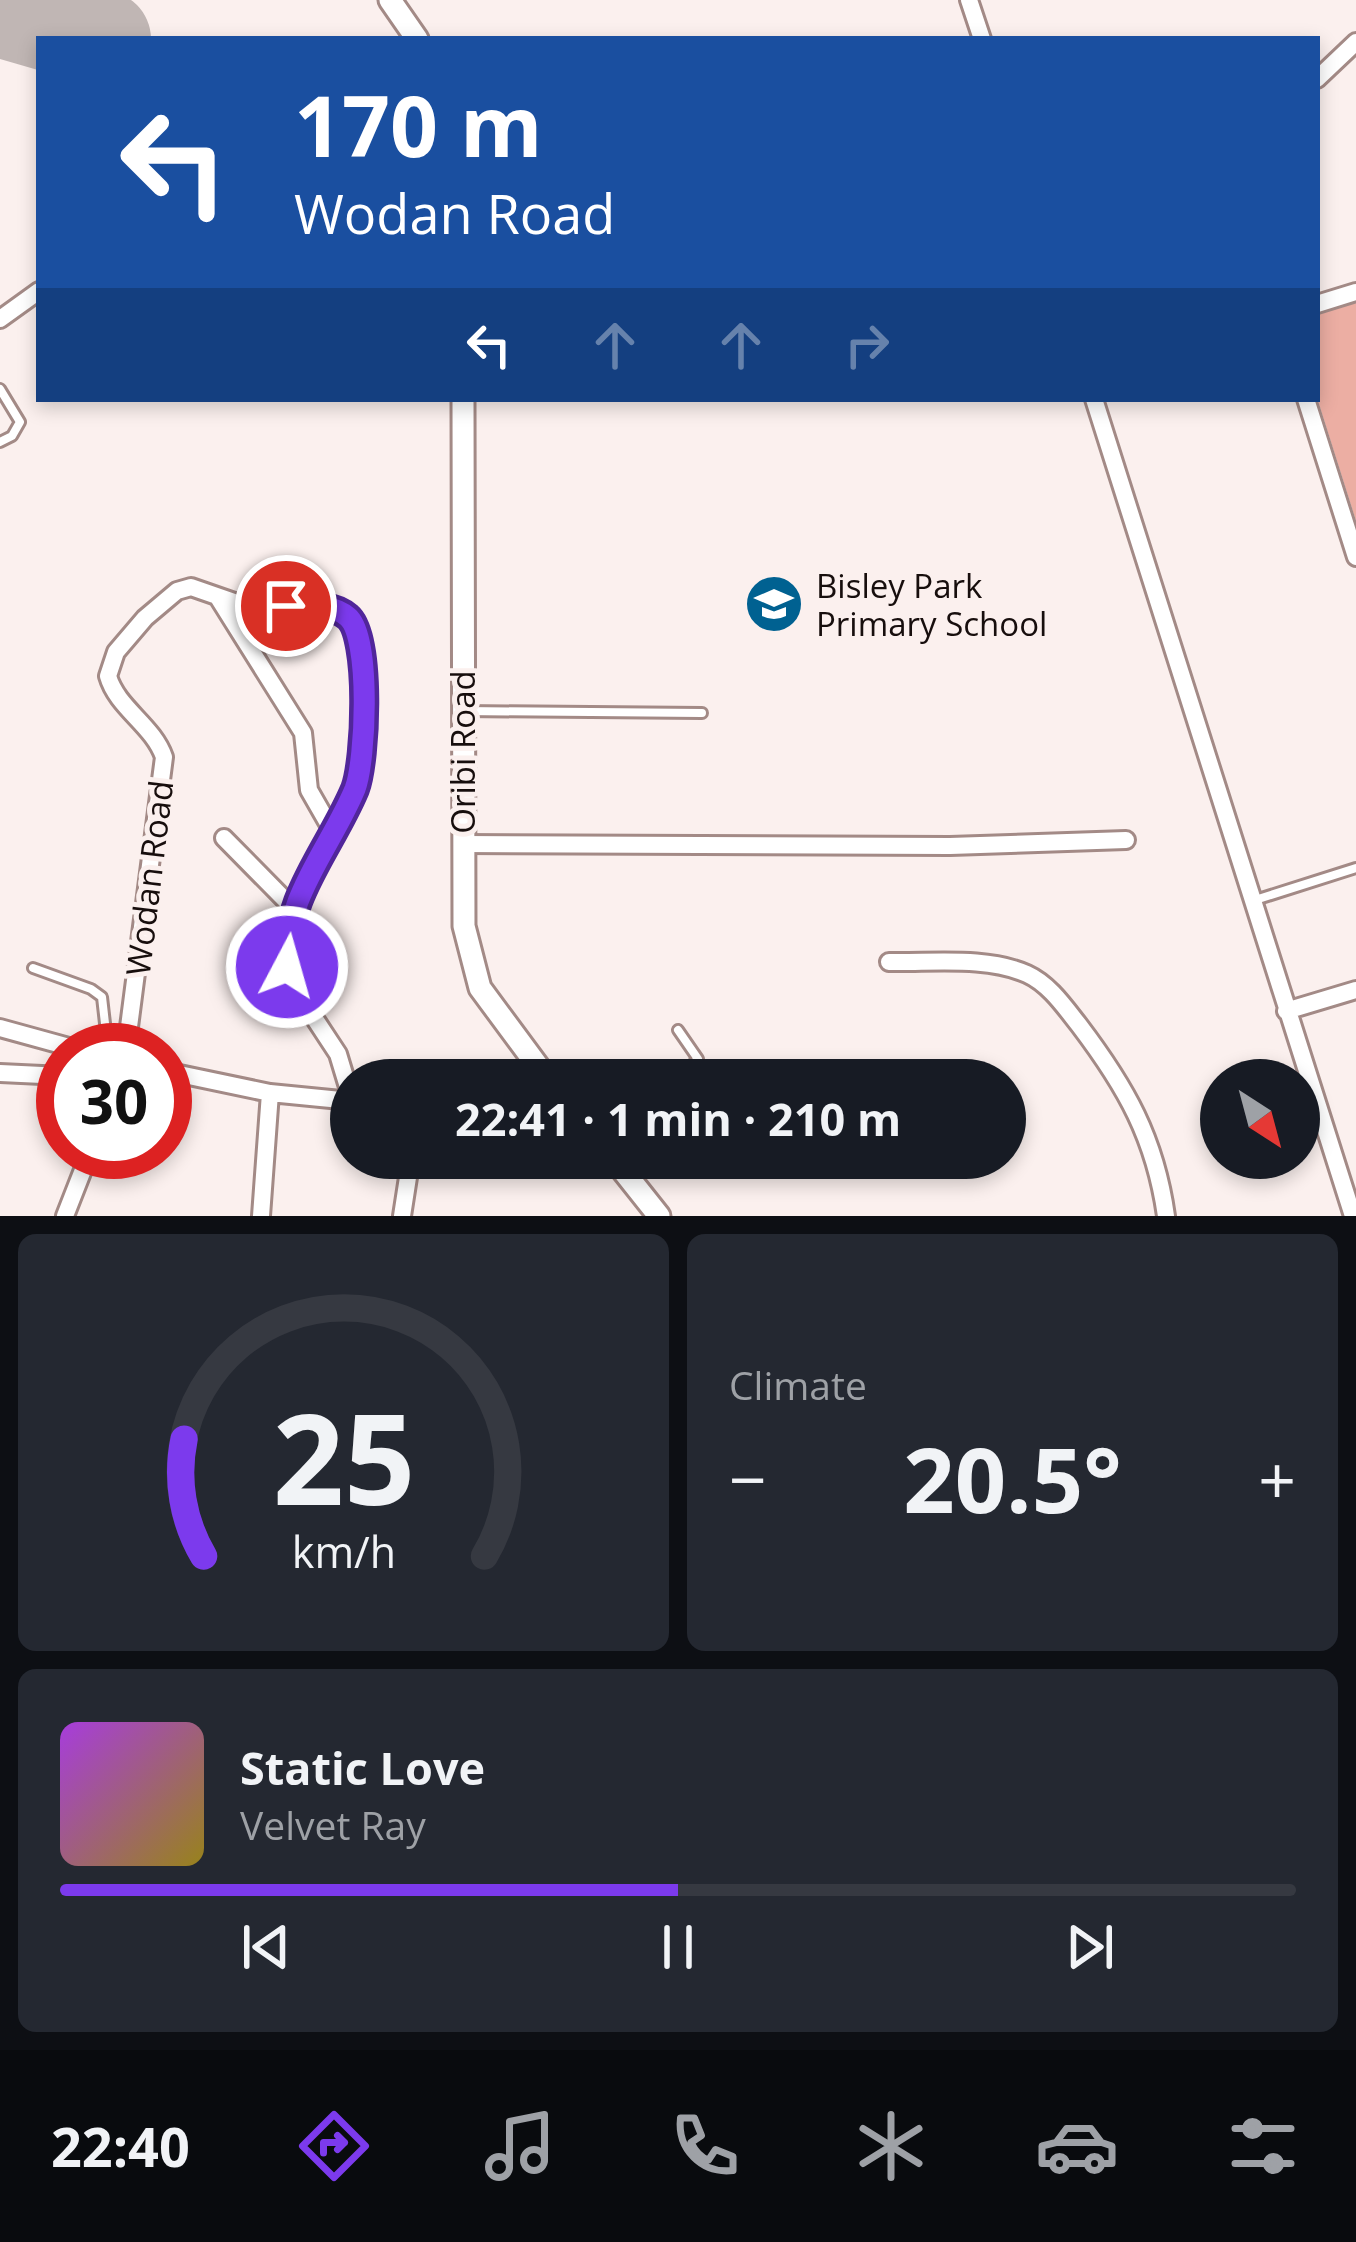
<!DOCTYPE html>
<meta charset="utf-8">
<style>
body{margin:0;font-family:"Open Sans",sans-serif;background:#242831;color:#f1f3f6;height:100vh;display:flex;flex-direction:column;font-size:45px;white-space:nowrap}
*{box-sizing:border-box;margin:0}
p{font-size:39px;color:#9ea1a6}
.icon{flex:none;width:66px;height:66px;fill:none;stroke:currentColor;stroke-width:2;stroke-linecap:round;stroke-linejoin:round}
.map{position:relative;height:1216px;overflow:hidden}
.details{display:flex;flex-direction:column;gap:18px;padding:18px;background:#0d0f14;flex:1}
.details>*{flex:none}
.guide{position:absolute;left:36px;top:36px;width:1284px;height:366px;border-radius:0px;box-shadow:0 6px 18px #0003;background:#1a4fa0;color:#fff;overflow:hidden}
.needle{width:78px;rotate:144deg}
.tools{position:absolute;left:1200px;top:1059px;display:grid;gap:24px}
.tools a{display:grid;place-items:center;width:120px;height:120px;border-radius:50%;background:#171b24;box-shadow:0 6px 18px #0003;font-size:60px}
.speed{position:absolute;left:36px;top:1023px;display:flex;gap:24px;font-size:60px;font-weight:700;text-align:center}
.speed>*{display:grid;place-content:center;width:156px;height:156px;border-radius:50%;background:#171b24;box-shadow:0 6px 18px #0003;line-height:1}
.speed .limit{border:18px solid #d22;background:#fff;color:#111}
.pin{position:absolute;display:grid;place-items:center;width:102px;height:102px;color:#fff;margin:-51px;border:6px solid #fff;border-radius:50%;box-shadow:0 3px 12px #0007}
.me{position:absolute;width:132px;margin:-66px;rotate:6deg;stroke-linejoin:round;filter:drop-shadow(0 0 9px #0008)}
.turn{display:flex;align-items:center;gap:42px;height:252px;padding:0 60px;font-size:54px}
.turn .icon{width:156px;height:156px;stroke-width:2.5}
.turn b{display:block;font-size:84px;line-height:102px}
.lanes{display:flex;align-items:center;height:114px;padding:0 60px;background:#0003;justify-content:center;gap:60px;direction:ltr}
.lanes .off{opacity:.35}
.big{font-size:90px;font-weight:700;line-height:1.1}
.details .tile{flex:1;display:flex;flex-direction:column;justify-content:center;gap:18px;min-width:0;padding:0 42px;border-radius:18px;background:#242831}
.details .dial{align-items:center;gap:0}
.dial svg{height:312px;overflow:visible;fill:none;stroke:#363941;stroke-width:7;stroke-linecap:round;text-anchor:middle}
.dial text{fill:#f1f3f6;stroke:none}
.song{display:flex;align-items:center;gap:36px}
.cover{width:144px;height:144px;border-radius:18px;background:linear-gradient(135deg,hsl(280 70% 55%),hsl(50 70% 35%))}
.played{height:12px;border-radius:6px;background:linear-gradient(90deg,#7c3aed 50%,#363941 50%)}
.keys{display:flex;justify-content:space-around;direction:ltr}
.heat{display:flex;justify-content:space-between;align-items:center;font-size:66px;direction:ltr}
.details .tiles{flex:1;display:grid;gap:18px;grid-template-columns:1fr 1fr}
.tile:last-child{grid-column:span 2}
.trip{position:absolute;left:330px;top:1059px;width:696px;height:120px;border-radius:60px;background:#171b24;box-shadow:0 6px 18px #0003;font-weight:700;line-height:120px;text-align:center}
.dock{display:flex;height:192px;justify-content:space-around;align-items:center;background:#090b0e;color:#9ea1a6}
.dock .icon{width:84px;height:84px}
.dock .selected{color:#7c3aed}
.dock b{font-size:54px;color:#f1f3f6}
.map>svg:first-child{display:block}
.green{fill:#ecaea3}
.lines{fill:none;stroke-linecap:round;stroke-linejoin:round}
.runway{stroke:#c0b6b4;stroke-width:96}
.lane-casing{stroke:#a38a86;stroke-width:14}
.street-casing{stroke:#a38a86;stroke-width:22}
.secondary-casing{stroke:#a38a86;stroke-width:27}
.lane{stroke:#fff;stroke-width:8}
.street{stroke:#fff;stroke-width:16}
.secondary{stroke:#fff;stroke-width:21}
.route-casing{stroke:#51269a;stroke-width:30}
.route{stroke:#7c3aed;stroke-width:21}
.labels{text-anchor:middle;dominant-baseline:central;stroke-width:10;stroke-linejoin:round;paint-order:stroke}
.poi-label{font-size:33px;fill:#170e0d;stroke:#fbf0ee;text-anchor:start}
.street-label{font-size:33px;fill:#170e0d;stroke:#fbf0ee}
</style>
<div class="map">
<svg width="1356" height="1216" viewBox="0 0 1356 1216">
<rect width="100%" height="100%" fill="#fbf0ee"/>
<!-- green -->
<path class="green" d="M1356,303V521L1317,398V311Z"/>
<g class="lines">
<!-- runway -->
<path class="runway" d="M0,9L103,39"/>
<defs>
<path id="lane" d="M0,389L20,422L12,436L0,442
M464,711L702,713
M1252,901L1356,868
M33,968L91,989L102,997L108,1050
M625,1080H629
M676,1080L698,1059L678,1030"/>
<path id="street" d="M969,0L982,39
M1317,79L1356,42
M1317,304L1356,292
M0,319L39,291
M1094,399L1353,1216
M1306,399L1356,557
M219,599L303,733L309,790L333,832
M224,838L293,908L286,951L290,981L338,1054L351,1097
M462,844L950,846L1126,840
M889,962C932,963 987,956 1027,974C1049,984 1064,1006 1079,1025C1126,1087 1155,1138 1166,1216
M1286,1011L1356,990
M0,1028L80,1050
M126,1050L164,757C153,725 117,708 108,676L116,652L145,618L177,591L191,587L237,603L333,609L348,617L358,629L362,651L359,774L293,908
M165,1071L270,1093L351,1101
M0,1073L63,1076
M65,1216L90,1152
M261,1216L270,1093
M402,1216L411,1158"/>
<path id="secondary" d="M390,0L417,39
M463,399L464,926L480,988L548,1080
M613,1158L659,1216"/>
</defs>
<!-- lane casing -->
<use href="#lane" class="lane-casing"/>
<!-- street casing -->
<use href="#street" class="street-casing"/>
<!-- secondary casing -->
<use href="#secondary" class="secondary-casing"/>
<!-- lane -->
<use href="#lane" class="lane"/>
<!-- street -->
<use href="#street" class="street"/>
<!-- secondary -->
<use href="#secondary" class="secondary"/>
</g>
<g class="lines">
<defs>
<path id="route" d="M286,606C305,606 333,603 348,617C371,637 366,760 355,789C330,849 283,898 287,967"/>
</defs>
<!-- route casing -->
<use href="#route" class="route-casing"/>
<!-- route -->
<use href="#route" class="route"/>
</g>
<!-- icons -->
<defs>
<symbol id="school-disc" viewBox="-11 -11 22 22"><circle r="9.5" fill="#006191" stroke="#fbf0ee"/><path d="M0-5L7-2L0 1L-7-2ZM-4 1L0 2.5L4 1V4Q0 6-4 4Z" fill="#fff"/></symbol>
</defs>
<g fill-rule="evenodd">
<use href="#school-disc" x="741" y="571" width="66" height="66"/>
</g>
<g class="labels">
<!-- poi labels -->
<g class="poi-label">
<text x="816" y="585">Bisley Park<tspan x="816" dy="38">Primary School</tspan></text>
</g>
<!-- street labels -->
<g class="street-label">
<text transform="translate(462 752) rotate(-90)">Oribi Road</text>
<text transform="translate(149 878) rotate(-83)">Wodan Road</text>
</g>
</g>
</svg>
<div class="tools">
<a><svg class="needle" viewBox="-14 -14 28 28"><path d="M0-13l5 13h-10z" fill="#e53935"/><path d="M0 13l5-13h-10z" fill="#9ea1a6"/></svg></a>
</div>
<div class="speed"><div class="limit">30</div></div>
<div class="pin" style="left:286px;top:606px;background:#d93025"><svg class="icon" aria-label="arrive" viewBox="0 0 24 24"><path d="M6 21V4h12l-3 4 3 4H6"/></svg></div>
<svg class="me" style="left:287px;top:967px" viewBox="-20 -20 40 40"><circle r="17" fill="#7c3aed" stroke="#fff" stroke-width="3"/><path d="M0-11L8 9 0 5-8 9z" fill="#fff"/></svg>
<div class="trip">22:41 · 1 min · 210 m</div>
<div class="guide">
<div class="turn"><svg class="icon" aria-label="left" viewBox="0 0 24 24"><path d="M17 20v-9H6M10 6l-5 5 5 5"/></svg><div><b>170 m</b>Wodan Road</div></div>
<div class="lanes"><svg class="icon" aria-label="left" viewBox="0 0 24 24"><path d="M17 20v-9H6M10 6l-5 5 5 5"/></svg><svg class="icon off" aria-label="ahead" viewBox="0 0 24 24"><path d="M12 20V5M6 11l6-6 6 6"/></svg><svg class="icon off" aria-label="ahead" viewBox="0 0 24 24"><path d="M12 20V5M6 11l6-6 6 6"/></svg><svg class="icon off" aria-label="right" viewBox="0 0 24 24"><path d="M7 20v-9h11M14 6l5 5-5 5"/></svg></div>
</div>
</div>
<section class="details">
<div class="tiles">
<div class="tile dial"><svg viewBox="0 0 100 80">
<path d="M14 69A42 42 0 1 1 86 69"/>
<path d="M14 69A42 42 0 0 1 9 39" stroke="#7c3aed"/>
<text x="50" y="56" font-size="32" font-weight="700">25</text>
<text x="50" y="72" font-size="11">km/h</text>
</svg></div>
<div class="tile"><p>Climate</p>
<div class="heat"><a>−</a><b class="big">20.5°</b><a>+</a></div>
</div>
<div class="tile">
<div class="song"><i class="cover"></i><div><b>Static Love</b><p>Velvet Ray</p></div></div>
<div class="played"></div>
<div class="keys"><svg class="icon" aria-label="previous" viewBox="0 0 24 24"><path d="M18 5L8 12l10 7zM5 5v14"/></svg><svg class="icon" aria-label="pause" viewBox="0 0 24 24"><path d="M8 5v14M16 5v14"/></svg><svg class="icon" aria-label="next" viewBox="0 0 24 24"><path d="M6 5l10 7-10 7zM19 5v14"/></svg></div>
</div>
</div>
</section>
<nav class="dock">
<b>22:40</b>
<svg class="icon selected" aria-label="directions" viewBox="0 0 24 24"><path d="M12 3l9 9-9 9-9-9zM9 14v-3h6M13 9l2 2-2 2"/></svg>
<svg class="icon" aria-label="music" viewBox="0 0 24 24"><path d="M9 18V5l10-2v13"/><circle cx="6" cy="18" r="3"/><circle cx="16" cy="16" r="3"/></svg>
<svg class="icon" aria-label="phone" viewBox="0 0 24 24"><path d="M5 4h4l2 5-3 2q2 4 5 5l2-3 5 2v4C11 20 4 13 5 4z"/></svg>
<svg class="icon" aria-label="climate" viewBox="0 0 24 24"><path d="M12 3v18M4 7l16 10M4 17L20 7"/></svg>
<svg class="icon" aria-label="car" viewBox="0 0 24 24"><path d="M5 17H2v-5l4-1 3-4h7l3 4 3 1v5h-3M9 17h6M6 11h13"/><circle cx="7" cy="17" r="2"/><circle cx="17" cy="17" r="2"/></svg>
<svg class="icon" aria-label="filters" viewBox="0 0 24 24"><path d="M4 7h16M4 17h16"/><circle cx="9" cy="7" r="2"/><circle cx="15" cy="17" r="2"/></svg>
</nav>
